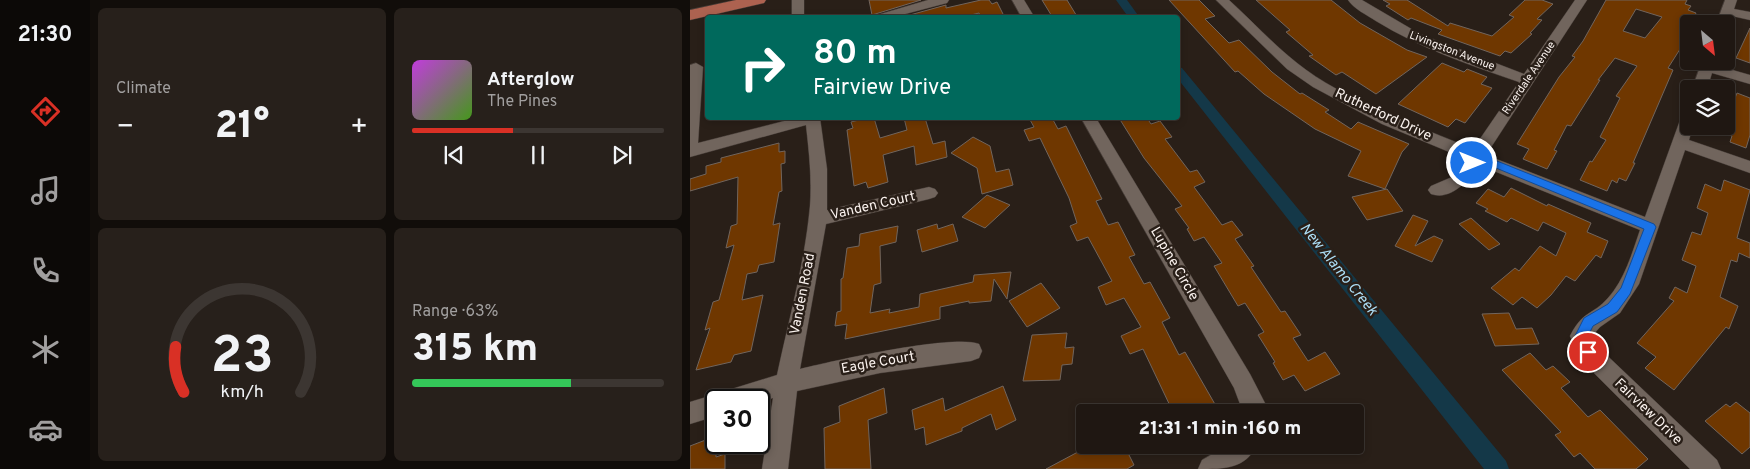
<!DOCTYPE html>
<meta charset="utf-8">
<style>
body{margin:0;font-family:Overpass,sans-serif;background:#27201b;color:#f1f3f6;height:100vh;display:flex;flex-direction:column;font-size:19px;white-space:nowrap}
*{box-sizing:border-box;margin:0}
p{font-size:16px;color:#a19f9f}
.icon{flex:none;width:28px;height:28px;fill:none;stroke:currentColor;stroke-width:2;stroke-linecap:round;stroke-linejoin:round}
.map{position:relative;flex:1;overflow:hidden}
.details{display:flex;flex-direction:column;gap:8px;padding:8px;background:#110d0a;width:600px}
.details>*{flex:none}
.banner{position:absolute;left:15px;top:15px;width:475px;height:105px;border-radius:5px;box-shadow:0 2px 8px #0003,0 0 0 1px #3c3632;background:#00695c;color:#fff;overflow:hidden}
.needle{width:32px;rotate:152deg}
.tools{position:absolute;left:990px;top:15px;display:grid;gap:10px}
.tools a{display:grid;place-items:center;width:55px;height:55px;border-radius:5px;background:#1f1712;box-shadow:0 2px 8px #0003,0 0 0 1px #3c3632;font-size:25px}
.speed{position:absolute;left:15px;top:389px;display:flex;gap:10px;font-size:25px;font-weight:700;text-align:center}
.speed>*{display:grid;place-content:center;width:65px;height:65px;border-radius:50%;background:#1f1712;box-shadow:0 2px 8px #0003,0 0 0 1px #3c3632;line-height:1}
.speed .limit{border:2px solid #111;border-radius:8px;background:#fff;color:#111}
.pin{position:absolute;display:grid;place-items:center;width:42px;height:42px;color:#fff;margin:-21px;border:2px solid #fff;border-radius:50%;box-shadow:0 1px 5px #0007}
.me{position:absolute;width:55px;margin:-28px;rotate:90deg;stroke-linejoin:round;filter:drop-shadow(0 0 4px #0008)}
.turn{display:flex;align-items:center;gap:18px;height:105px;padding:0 25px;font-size:22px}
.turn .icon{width:65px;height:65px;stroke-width:2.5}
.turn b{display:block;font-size:35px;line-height:42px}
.big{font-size:38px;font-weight:800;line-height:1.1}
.details .widget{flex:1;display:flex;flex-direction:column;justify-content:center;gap:8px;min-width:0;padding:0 18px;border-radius:8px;background:#27201b}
.details .dial{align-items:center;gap:0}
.dial svg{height:130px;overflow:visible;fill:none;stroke:#3c3632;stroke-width:7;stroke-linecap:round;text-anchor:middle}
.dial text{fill:#f1f3f6;stroke:none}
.song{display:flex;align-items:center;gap:15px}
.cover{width:60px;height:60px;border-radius:8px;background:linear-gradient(135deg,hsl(290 70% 55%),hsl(100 70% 35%))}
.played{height:5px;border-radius:2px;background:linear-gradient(90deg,#d93025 40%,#3c3632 40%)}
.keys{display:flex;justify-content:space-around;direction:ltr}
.heat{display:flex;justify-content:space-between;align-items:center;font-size:28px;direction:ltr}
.charge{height:8px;border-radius:4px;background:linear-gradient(90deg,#34c759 63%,#3c3632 0)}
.details .tiles{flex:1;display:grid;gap:8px;grid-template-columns:repeat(2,1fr)}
.trip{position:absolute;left:386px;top:404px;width:288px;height:50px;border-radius:5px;background:#1f1712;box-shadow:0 2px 8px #0003,0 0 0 1px #3c3632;font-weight:800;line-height:50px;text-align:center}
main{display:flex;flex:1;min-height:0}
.tabs{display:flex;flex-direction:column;width:90px;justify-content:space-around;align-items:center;background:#0c0907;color:#a19f9f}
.tabs .icon{width:35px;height:35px}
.tabs .selected{color:#d93025}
.tabs b{font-size:22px;color:#f1f3f6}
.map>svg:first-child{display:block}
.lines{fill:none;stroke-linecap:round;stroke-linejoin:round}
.canal{fill:#143848;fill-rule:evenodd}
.building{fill:#6f3700;stroke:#71655d;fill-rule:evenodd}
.minor-casing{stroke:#453c37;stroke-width:1}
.major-casing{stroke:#453c37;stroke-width:1}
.minor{fill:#71655d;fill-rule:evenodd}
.major{fill:#ad6250;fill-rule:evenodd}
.route{fill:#1a73e8;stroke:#114b97}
.labels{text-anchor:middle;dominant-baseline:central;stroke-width:5;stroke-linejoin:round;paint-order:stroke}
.far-street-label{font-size:11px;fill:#faf2ee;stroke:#291f18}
.street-label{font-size:14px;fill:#faf2ee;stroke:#291f18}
.water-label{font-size:15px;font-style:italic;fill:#acdef6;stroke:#291f18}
</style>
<main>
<nav class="tabs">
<b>21:30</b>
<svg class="icon selected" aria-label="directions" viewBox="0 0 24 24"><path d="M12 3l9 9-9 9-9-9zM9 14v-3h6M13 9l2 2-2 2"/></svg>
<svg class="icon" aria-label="music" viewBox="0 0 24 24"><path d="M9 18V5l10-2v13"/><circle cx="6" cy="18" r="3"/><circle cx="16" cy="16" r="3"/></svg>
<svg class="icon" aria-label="phone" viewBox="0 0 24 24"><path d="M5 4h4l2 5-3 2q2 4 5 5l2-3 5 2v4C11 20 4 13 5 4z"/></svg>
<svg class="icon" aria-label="climate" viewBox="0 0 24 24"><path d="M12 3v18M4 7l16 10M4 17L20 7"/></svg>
<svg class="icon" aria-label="car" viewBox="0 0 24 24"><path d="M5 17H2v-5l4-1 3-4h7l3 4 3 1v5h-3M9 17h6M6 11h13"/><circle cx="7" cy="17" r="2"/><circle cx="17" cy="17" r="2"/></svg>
</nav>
<section class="details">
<div class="tiles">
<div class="widget"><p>Climate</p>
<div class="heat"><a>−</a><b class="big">21°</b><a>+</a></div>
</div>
<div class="widget">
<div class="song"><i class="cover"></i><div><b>Afterglow</b><p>The Pines</p></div></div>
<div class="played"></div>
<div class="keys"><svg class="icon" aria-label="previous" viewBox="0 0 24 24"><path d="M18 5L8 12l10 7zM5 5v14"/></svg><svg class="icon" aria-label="pause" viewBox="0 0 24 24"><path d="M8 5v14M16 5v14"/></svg><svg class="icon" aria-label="next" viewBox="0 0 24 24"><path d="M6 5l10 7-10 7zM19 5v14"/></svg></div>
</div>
<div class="widget dial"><svg viewBox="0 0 100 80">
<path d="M14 69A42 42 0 1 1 86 69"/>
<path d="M14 69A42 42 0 0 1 9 41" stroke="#d93025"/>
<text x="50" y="56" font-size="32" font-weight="700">23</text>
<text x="50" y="72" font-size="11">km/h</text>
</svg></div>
<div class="widget"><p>Range · 63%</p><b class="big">315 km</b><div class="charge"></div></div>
</div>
</section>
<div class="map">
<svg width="1060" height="469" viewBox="0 0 1060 469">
<rect width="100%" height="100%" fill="#291f18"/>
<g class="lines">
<!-- canal -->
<path class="canal" d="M426,0H437L450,18H439Z
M488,67L492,68L816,461L819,469H794L488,79Z"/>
</g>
<!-- building -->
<path class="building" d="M179,0H231L182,15Z
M291,0H299L302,4L307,2L315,18H291L289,13L269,18H209L256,5V8Z
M352,0H377L388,18H363Z
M479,0H509L525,16L515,19L539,43L549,40L582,72L610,94L612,93L639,110L635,112L661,129L668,122L719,144L712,152L695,189L658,176L671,151L625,129L574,94L548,71L545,72Z
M566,0H641L670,23L717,50L737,57L686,94L652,72L646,75L619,56L623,55L596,32L600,30Z
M693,0H717L758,26L760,23L802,36L824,17L819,15L835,0H852L863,4L847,19L852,20L840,33L842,34L821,53L815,51L810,56L748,34L752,30L721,18L718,20L696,6L700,4Z
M916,0H997L995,4L1001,6L998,10L1006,13L1001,24H999V35L978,68L983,70L943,163H945L936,181L929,178L927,183L922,180L917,191L890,180L900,161L902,162L916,140L910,137L930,98L926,96L947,66L925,58L908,80H910L881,126L877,125L864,150L867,151L857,169L833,159L839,149L827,144L869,77L885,57L882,56L893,41ZM946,9L972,17L955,38L933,31Z
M1060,28V63L1046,58Z
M752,63L774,72L777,69L797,77L791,84L802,88L775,123L766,119L758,127L708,104Z
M1047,93L1060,98V135L1056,148L1040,142L1042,136L1036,134V121Z
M177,118H184L190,138L217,130L214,118H235L243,144L255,141L257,157L226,165L224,146L193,155L198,182L178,188L176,182L164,186L157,130L163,128L161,122Z
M339,118H362L368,129L376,126L412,199L406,201L418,225L428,222L445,255L439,257L454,284L460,282L480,318L472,322L489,355L495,352L526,406L513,412H483L453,349L440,354L431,336L451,327L434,298L416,305L408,287L422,281L398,237L387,241L380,226L387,223L379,198L350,138L339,141L334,130L344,127Z
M429,118H457L461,124L470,121L482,137L475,139L500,172L507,170L515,182L504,187L532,225L542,221L553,235L545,239L564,266L561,267L591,312L595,311L611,335L603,338L618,361L635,352L650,374L615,391L604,375L593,380L583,363L585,362L568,335L574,332L555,303L548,306L524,266L532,263L514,237L504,241L497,229L499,228L485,209L492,206L454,158Z
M283,137L300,146L306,172L319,169L323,185L292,194L287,168L261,153Z
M89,143V152L95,151V163L91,164L92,191L89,192L83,225L90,223L84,262L69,265L67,272L57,274L52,300L73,295L61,351L44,355L41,362L6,370L20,328L15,330L23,302L29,300L44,245L36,248L41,226L47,224L48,177L0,191V179L16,174V166L31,162V158Z
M1034,180L1060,190L1047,238L1060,243V258L1049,253L1047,262L1041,260L1030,297L1048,306L1039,329L1036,327L984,390L955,368L966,357L947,343L984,301L979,298L985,287L997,293L1006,266L992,260L1002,232L1011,235L1018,213L1007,208L1015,184L1031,191Z
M821,188L857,206L858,204L901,223L897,232L918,241L911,258L906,255L885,281L876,276L861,295L847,308L832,297L823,305L801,288L825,268L829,271L850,246L866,256L876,233L853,222L848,231L821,218L817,222L795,211L798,209L786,203L798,189L814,197Z
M697,189L713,211L677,220L662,197Z
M297,195L320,205L295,228L272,217Z
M723,215L738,221L725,246L744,236L753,240L742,262L705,246Z
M781,218L810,244L799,250L769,224Z
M247,224L248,229L263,224L268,241L232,252L227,230Z
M208,226L206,242L190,246L191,283L184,285L180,313L200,309L199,313L229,307L230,294L283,282L284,275L321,272L317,299L304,279L301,301L279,303V301L250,307V319L155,339L157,324L145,326L147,312L151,311V279L153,278L157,248L169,246L170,234Z
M351,283L370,308L337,327L319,301Z
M819,313L826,329L842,328L849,344L805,346L792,314Z
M377,333L375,348L384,347L382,364L372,365L370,380L333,381L342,335Z
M840,353L856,370L863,366L880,382L871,388L898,417L910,410L958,459L946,469H905L890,453L884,457L865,435L871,432L812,370Z
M313,386L326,420L306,430L301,414L272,428V431L236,445L234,427L225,430L222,410L253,398L255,411Z
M194,388L197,413L178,420L181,469H135L134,428L150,422L149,406Z
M1046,402L1060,413V447L1052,454L1015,421L1036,404L1040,407Z
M26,436V457L35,454V469H0V446Z
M401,445H434L444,465L437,469H356Z"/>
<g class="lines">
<defs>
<path id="minor" d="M102,0H114V18H102Z
M238,0H259L257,3L200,18H177Z
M322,0H334L345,18H332Z
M526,0H539C562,21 583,44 607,63C653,100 728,126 783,149L829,82C779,65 730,48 686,21C677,15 664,9 658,0H672L730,34L834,74L885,0H897L796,155L955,217L993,112L999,111V126H1003L999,140L1060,161V173L995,150L949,284L930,313L910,327L902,336L906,345L1027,460L1031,469H1000L890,359L880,336C893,310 902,316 918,298C935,279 942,253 950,230L789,165C779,180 761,201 741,194L738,190L741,186L762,177L776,159L692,124L623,87L597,69Z
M1035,0H1047L1044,9L1060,12V20L1042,16L1037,27L1036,24H1026Z
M1012,61H1026L1025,65L1060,75V84L1022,73L1017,89H1002Z
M6,63L13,67L8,143L106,118H130L137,169V210L239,187L245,189L248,193L245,197L239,199L136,224L110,369C143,361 262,334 289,344L292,351L289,358L281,361L190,373L107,391L98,469H72L83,398L69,402L26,400V416L0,424V402L26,394L30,396L32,392L87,375C99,319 115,262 120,206C122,179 119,152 116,125L0,157V65Z
M391,118H406L560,374L577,407V412H553L544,388Z
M538,445H567C555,469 535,469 508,469L512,460Z"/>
<path id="major" d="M46,0H76L74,3L0,20V10Z"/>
</defs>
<!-- minor casing -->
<use href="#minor" class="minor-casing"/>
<!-- major casing -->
<use href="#major" class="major-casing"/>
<!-- minor -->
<use href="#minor" class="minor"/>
<!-- major -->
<use href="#major" class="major"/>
</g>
<!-- route -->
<path class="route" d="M787,153L964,224L966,227L940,294L927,312L903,326L898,336L905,352L903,356H894L885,336L894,318L918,304L931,288L954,229L789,161L785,165H778V161Z"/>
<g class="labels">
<!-- far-street labels -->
<g class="far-street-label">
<text transform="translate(762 51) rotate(21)">Livingston Avenue</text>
<text transform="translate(839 78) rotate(-56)">Riverdale Avenue</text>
</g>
<!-- street labels -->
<g class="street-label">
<text transform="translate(693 115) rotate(25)">Rutherford Drive</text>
<text transform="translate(183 206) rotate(-13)">Vanden Court</text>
<text transform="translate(484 264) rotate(60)">Lupine Circle</text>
<text transform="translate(113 294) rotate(-79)">Vanden Road</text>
<text transform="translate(188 363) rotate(-10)">Eagle Court</text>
<text transform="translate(958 412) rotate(44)">Fairview Drive</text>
</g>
<!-- water labels -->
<g class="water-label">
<text transform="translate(648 270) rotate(51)">New Alamo Creek</text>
</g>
</g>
</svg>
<div class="tools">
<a><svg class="needle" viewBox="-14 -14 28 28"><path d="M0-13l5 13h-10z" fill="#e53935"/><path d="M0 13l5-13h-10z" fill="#a19f9f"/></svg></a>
<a><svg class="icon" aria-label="layers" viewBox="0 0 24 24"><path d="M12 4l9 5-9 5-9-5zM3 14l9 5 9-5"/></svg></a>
</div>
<div class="speed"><div class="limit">30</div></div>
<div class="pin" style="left:898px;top:352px;background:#d93025"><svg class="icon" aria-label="arrive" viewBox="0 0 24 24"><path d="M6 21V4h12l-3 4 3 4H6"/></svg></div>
<svg class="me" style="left:782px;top:163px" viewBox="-20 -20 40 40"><circle r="17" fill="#1a73e8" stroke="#fff" stroke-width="3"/><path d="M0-11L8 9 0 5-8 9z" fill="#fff"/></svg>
<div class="trip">21:31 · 1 min · 160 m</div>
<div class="banner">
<div class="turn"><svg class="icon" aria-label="right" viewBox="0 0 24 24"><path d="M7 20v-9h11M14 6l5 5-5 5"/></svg><div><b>80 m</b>Fairview Drive</div></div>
</div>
</div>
</main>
